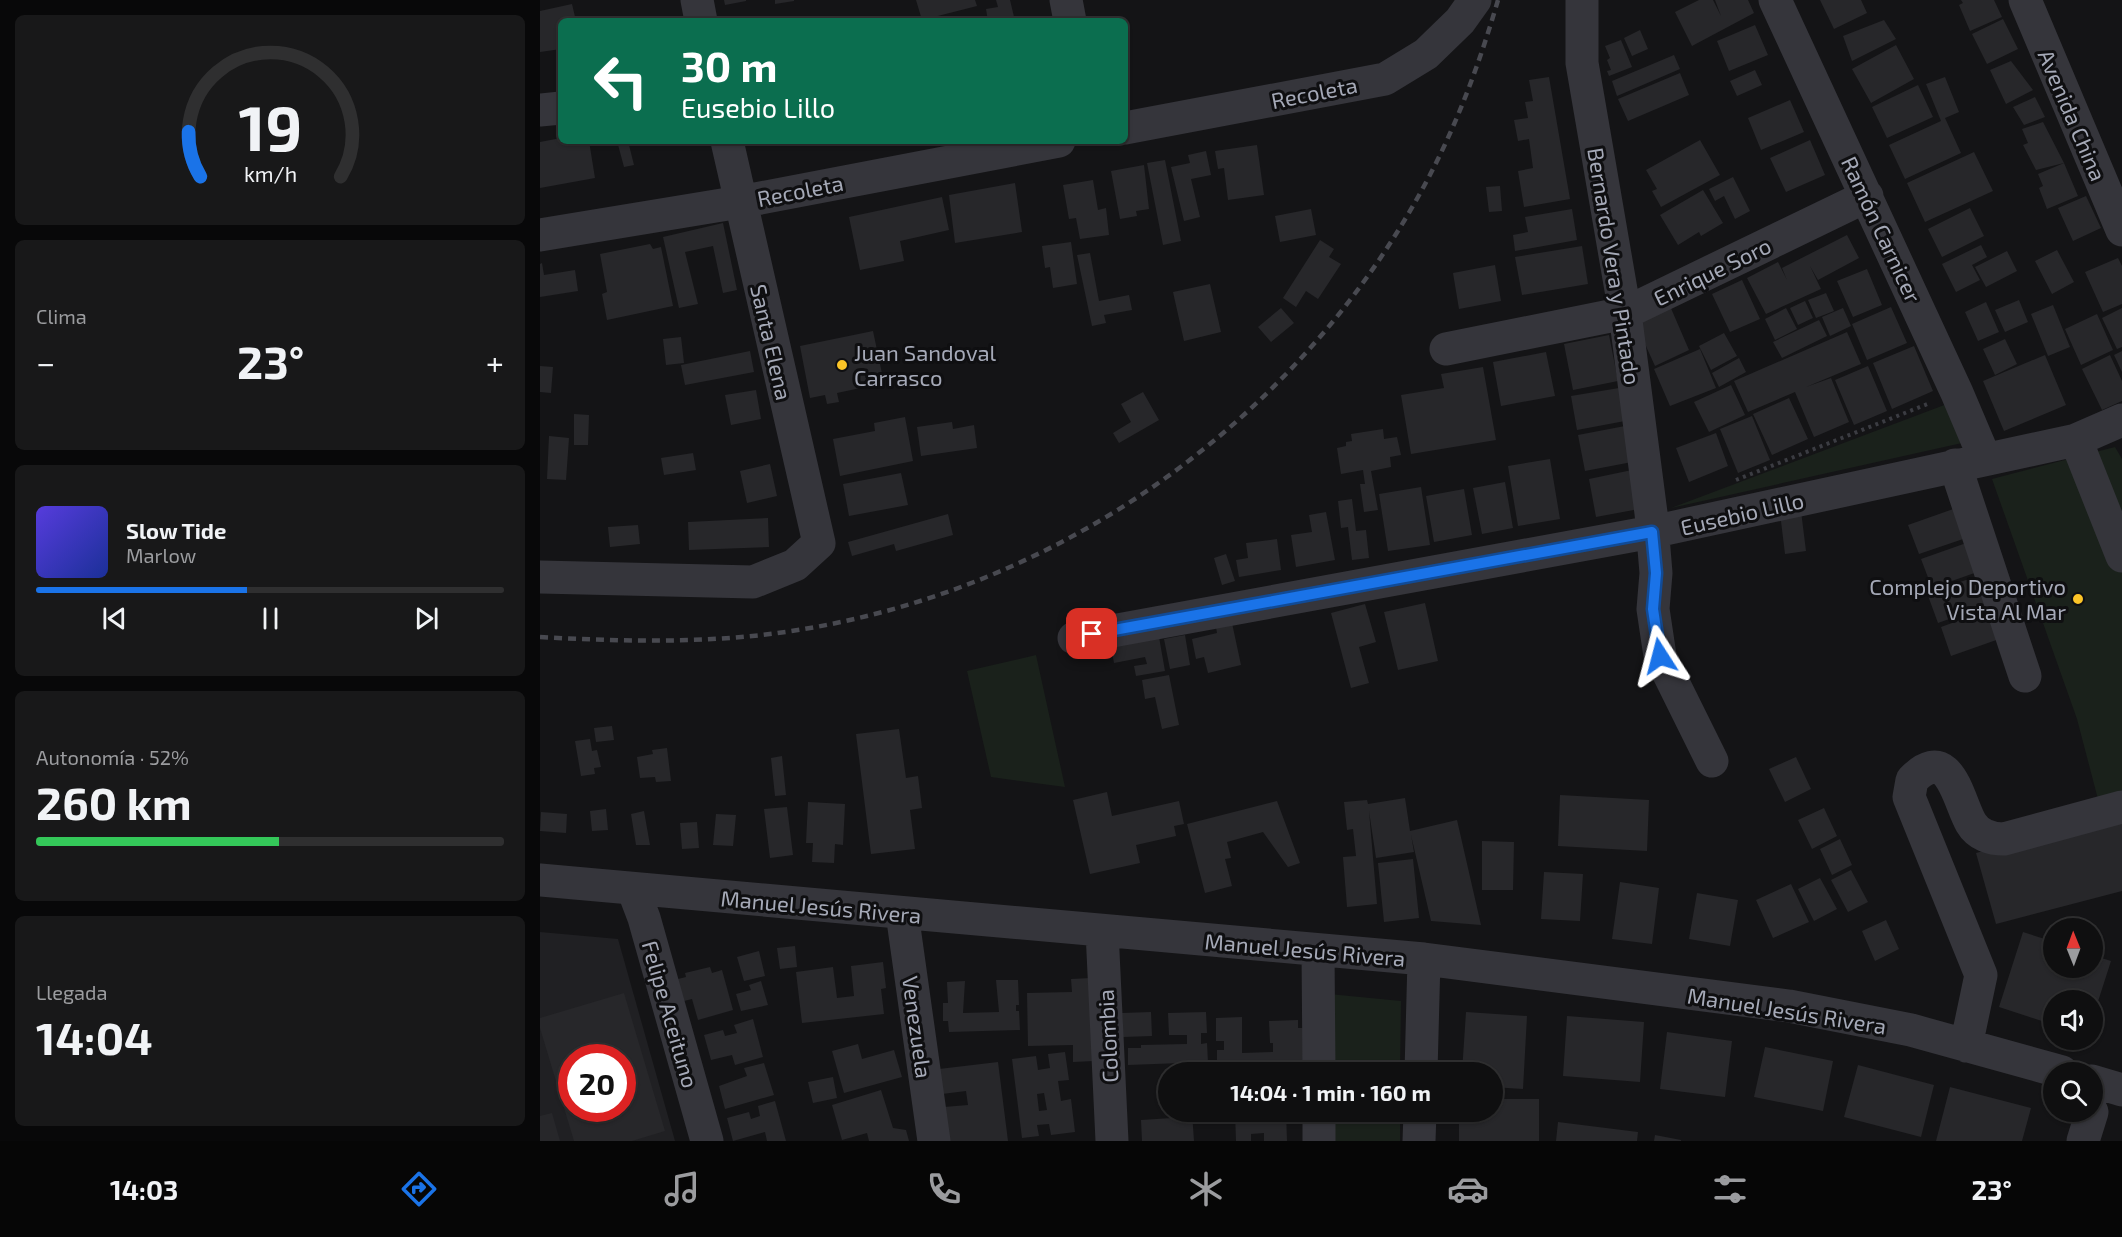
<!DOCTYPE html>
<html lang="es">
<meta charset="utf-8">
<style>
body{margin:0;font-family:"Exo 2",sans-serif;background:#181819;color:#f1f3f6;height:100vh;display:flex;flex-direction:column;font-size:22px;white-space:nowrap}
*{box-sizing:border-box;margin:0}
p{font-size:20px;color:#9b9c9f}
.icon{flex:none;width:33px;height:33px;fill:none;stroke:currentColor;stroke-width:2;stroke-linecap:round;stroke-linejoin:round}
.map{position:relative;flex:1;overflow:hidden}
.drawer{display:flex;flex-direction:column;gap:15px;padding:15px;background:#080809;width:540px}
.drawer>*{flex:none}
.hud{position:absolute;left:18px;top:18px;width:570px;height:126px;border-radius:9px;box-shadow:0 2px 4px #0004,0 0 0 2px #2f2f30;background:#0b6e4f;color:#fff;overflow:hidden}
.needle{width:39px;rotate:359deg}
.controls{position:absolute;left:1503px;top:918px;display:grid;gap:12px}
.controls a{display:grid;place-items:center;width:60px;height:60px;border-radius:50%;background:#0f0f10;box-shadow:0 2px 4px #0004,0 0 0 2px #2f2f30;font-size:30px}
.speed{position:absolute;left:18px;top:1044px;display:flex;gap:12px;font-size:30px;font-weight:700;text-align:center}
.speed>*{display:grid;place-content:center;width:78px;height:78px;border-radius:50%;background:#0f0f10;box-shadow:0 2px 4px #0004,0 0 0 2px #2f2f30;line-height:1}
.speed .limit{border:9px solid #d22;background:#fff;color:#111}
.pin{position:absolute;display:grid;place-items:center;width:51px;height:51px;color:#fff;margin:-26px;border-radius:12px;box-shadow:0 3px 9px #0006}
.me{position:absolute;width:66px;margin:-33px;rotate:351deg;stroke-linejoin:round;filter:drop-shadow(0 0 4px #0008)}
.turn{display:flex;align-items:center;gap:21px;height:126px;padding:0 24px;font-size:27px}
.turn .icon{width:78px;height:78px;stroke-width:2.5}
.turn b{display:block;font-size:42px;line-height:51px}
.big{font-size:45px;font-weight:700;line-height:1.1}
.drawer .card{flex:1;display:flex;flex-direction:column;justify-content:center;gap:9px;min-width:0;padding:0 21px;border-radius:9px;background:#181819}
.drawer .dial{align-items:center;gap:0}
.dial svg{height:156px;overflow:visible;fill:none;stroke:#2f2f30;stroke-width:7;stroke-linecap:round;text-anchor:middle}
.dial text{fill:#f1f3f6;stroke:none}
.song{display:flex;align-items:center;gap:18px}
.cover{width:72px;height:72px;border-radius:9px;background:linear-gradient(135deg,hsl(250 70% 55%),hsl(230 70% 35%))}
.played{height:6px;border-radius:3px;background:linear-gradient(90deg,#1a73e8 45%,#2f2f30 45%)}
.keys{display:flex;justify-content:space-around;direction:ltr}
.heat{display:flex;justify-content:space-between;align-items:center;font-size:33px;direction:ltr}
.charge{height:9px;border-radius:4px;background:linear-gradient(90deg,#34c759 52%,#2f2f30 0)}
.trip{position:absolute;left:618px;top:1062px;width:345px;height:60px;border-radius:30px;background:#0f0f10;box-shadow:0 2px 4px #0004,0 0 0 2px #2f2f30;font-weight:700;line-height:60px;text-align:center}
.tab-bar{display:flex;height:96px;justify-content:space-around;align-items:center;background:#060606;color:#9b9c9f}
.tab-bar .icon{width:42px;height:42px}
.tab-bar .on{color:#1a73e8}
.tab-bar b{font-size:27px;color:#f1f3f6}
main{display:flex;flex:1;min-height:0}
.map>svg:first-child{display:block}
.built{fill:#202023;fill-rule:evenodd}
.green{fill:#1a211b}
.building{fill:#27272a;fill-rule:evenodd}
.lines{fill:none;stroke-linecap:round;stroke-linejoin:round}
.path{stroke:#3b3c42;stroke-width:4;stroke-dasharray:3 4.5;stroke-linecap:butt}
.minor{stroke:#35353b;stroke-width:33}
.rail{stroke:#484950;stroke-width:4.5;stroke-dasharray:8 6;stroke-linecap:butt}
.route-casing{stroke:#114b97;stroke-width:15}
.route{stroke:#1a73e8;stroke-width:10}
.poi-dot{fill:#fbc427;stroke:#0f0f11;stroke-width:2}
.labels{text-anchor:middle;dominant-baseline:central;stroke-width:6;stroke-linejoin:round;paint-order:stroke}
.street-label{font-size:22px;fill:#a5a9b7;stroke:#0f0f11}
.poi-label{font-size:22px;fill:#a5a9b7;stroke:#0f0f11;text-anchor:start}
</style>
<main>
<section class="drawer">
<div class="card dial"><svg viewBox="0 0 100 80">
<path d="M14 69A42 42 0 1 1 86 69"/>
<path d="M14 69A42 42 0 0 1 8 46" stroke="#1a73e8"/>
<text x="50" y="56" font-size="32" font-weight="700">19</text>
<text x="50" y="72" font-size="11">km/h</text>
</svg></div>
<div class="card"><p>Clima</p>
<div class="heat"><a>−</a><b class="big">23°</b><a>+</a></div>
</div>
<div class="card">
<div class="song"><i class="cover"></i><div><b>Slow Tide</b><p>Marlow</p></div></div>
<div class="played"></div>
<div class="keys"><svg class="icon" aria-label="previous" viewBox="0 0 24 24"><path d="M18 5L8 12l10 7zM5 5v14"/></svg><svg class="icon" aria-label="pause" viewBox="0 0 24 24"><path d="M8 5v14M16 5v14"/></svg><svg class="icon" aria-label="next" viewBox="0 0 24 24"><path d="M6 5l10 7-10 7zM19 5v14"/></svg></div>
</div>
<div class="card"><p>Autonomía · 52%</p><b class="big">260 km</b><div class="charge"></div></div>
<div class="card"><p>Llegada</p><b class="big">14:04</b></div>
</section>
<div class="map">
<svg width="1582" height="1141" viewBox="0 0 1582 1141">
<rect width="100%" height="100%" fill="#141416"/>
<!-- built -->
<path class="built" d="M0,932L78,939L135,1141H0ZM32,1058H82V1108H32Z"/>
<!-- green -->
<path class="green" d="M1407,404L1422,443L1131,508Z
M1575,447L1582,459V797L1559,803L1537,719L1452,479Z
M496,655L525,787L451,777L427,671Z
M789,994L861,1001L860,1072H789Z
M790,1112H860V1141H790Z"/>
<!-- building -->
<path class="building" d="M184,0H206V1L185,5Z
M235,0H254V1L235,4Z
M376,0H435L437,6L382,20Z
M456,0H470L475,21H448L446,9L458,7Z
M1159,0H1173L1181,16L1175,0H1208L1214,13L1152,46L1135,12Z
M1280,0H1321L1327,13L1294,29Z
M1421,0H1454L1462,17L1430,31L1419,5L1423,3Z
M32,4L36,21H21V49L0,52V11Z
M1463,19L1478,49L1447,64L1432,34Z
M1344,20L1356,39L1312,61L1303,36Z
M1215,25L1228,55L1189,71L1177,41Z
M1100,30L1108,49L1092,56L1084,38Z
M1081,40L1092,67L1069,76L1067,71L1071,70L1067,60L1070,58L1065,46Z
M1356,45L1374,79L1331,103L1312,69Z
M1134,55L1140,69L1077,96L1072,81Z
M1471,61L1493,90L1466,104L1450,70Z
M1215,70L1222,85L1197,96L1190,81Z
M1140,73L1149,95L1088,121L1078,99Z
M1009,77L1030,199L984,207L978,171L993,168L989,139L978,141L974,120L988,118L985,102L993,101L989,80Z
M1405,77L1419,112L1405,118L1421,153L1365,179L1349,145L1401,121L1386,84Z
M1378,85L1393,117L1347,138L1332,107Z
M1495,97L1505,117L1484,125L1473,107Z
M1250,100L1264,132L1221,150L1208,118Z
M1503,122L1524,163L1538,196L1507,209L1499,188L1503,186L1498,174L1524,163L1496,170L1483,145L1488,143L1482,129Z
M21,138V141H49L55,178L0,188V142Z
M1160,140L1180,175L1121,207L1112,191L1117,189L1106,170Z
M1270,140L1285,175L1246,192L1230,158Z
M77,141H88L94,165L84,167Z
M717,145L724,195L688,200L684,168L678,169L675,151Z
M666,151L671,175L651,179L660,217L644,221L631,167L650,163L648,155Z
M1434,152L1453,191L1385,222L1367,183Z
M625,160L641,241L623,245L607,163Z
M604,165L609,209L596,211L597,216L580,219L571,171Z
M1193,177L1210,211L1195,219L1184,196L1175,201L1169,189Z
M553,180L558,210L566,208L569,235L540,239L536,218L529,219L523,185Z
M475,183L482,232L415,243L409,195Z
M960,186L962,211L949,212L946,187Z
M1163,190L1183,223L1161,236L1159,232L1138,245L1120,215Z
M1546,196L1561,228L1533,241L1518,208Z
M402,197L409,230L360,241L364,261L320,270L309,217Z
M1430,208L1444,236L1402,257L1388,229Z
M771,209L776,235L740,242L735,216Z
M1032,209L1037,240L975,251L973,235L988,232L985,217Z
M183,223L197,290L183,293L173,246L145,252L158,304L139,308L123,237Z
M1307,235L1319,258L1278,280L1270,266L1281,289L1226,314L1207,278L1238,262L1247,280L1242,268Z
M780,240L794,249L789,257L801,264L778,299L766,291L756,307L743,298Z
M531,242L537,284L513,288L510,267L505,268L502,246Z
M110,244L113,249L121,247L133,306L67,320L62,294L67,292L60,254Z
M1441,245L1447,257L1432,265L1440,280L1416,292L1402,264Z
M1042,246L1048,284L982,295L975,257Z
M1517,250L1534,282L1512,294L1495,261Z
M1467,251L1477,271L1446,287L1435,267Z
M550,253L559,301L589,295L592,310L564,315L566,323L552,326L537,255Z
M1578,258L1582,266V304L1563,312L1545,272Z
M2,263L4,275L35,270L38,291L0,297V264Z
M955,265L961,301L919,309L913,273Z
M1327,269L1342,305L1313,317L1297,281Z
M1202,280L1220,319L1190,332L1172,294Z
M670,284L681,332L644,341L633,292Z
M1286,293L1294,311L1276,318L1268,300Z
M1479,300L1488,322L1465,332L1455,310Z
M1265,301L1273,318L1258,325L1250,308Z
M1446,302L1459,332L1438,341L1425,312Z
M1513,305L1530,347L1508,356L1491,314Z
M1130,306L1149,350L1115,366L1095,322Z
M1351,307L1367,343L1327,360L1312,324Z
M741,308L754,323L731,342L718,327Z
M1246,308L1257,329L1235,340L1225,319Z
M1303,308L1311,326L1290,336L1282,317Z
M1582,308V347L1577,349L1562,318Z
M1557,314L1573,350L1541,365L1525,329Z
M1279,320L1287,336L1242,358L1233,342Z
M333,331L344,383L297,393L299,402L287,404L285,395L270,398L260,346Z
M1307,332L1321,364L1266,387L1291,378L1309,422L1274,437L1255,392L1208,412L1194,381Z
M1184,333L1197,356L1171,370L1159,346Z
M1069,335L1078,381L1033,390L1024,344Z
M141,337L144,363L126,365L123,339Z
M1465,339L1477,364L1455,375L1443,349Z
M1374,346L1393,391L1352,409L1333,363Z
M1160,349L1176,388L1130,406L1114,369Z
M210,351L214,372L145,385L141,365Z
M1582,351V372L1574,355Z
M1006,352L1015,396L961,406L953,362Z
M1505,355L1526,405L1464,431L1443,381Z
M1570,355L1582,381V401L1562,410L1542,369Z
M1199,358L1206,372L1179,387L1172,373Z
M0,366L13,367L11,393L0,392Z
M1328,366L1347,411L1314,425L1295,380Z
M943,367L956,440L871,454L861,395L904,388L901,374Z
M1191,385L1205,415L1169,432L1154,402Z
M1079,388L1085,421L1037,430L1031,396Z
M216,390L221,419L191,425L185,395Z
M603,392L619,420L579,443L573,433L591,422L581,404Z
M1249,398L1268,439L1232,455L1213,414Z
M34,414L49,415L48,445H34Z
M1212,416L1230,460L1198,473L1180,429Z
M365,417L373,461L300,476L293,439L335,431L334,423Z
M412,422L413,429L434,425L437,448L381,456L377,427Z
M1085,426L1092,462L1045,471L1038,435Z
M843,429L844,439L857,437L861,455L850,457L851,467L831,471L838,510L824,512L820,484H825L823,470L801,474L797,448L806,446V442L812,441L811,434Z
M1176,433L1188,466L1149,482L1136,448Z
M9,436L29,438L26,480L7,479Z
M153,453L156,470L124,475L121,458Z
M1010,459L1020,519L978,526L968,466Z
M230,464L237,496L207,503L200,471Z
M1092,470L1099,509L1056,517L1049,479Z
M361,473L368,505L309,516L303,484Z
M965,482L973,528L942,534L933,488Z
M881,487L890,545L848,551L839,494Z
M924,489L932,535L894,542L886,496Z
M812,499L816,531L826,530L829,558L812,560L808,527L801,528L798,501Z
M1419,507L1429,537L1379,554L1368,525Z
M1261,511L1266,551L1245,554L1240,513Z
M786,512L795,560L756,567L751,535L772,532L769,515Z
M408,514L413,535L356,551L354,544L312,556L308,542Z
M228,518L229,547L149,550L148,522Z
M98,525L100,544L70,547L68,527Z
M737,539L741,570L699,577L696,560L708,558L706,543Z
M1432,541L1443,570L1392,588L1381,559Z
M686,554L695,581L682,585L674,558Z
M1438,576L1449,605L1398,623L1387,593Z
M885,603L898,661L858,670L844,612Z
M825,604L836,642L819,647L829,683L811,688L791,613Z
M1451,609L1462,638L1411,656L1401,627Z
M692,623L701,665L668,673L664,657L656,659L652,639L677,633L676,627Z
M645,635L650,665L630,669L624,639Z
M619,637L625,671L596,676L594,666L607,664L605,657L574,663L571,646Z
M629,675L639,725L622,729L615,697L605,699L602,680Z
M72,726L74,740L56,742L54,728Z
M359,729L366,778L378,776L382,808L370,810L375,849L331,854L316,734Z
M50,739L52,751L57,750L61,767L54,768L55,774L41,776L35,741Z
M127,748L131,781L116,782L115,777L100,778L97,757L113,754L112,750Z
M242,756L246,795L235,796L231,758Z
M1256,757L1271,789L1245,802L1229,769Z
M567,792L572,816L639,801L644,824L634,826L636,836L596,845L600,863L550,874L533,800Z
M1020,795L1109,800L1107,851L1018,846Z
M865,798L870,831L917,820L941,925L891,921L871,835L874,852L836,858L829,811L837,904L807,907L803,857L816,856L813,829L807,830L804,802L827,800L828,804Z
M737,801L760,863L748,867L723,832L687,842L691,858L685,859L692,886L665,893L647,824Z
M268,802L305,804L303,845L295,844L294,863L272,862L273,843H266Z
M247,807L253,855L230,858L224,809Z
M1284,808L1297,836L1272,849L1258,820Z
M66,809L68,830L52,831L50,811Z
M104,811L110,845H96L91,814Z
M1,812L27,814L26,833L0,831Z
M176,814L196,815L193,846L173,845Z
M1582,814V891L1456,924L1436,853Z
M157,822L159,848L142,849L140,823Z
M1300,839L1312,865L1292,875L1280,849Z
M942,841L974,842L973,890H942Z
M873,859L879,918L844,922L838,863Z
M1311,870L1328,902L1308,912L1291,880Z
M1004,872L1043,874L1040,921L1001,919Z
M1280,878L1297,909L1274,921L1258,889Z
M1080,882L1119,888L1112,944L1072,939Z
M1251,884L1269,922L1233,938L1216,900Z
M1157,893L1198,900L1190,946L1149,939Z
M1346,920L1359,949L1335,961L1322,931Z
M1483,932L1514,942V968H1552V955L1571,961L1553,1017L1552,1000H1514V1025L1459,1007Z
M255,946L257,967L240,969L237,948Z
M219,951L225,976L204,981L197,957Z
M343,962L346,988L341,989L344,1014L262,1023L256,972L293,967L297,998L314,996L311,966Z
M170,967L172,973L182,970L193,1010L158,1020L152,999L140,1002L134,980L146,977L145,973Z
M551,978L554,1061L533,1062V1045L488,1046L487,993L532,992L531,979Z
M456,980H478L479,1005H476V1011H479L480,1030L409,1032L408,1021H403V1003H408L407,982L425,981L423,1013L459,1012Z
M221,981L228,1005L201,1011L196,994L211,990L209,985Z
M84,993L125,1131L92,1141H34L0,1028V1018ZM32,1058H82V1108H32Z
M611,1012L612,1036L583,1037L582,1013Z
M666,1012L667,1033H661V1044L667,1043L668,1062L588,1065V1048H601V1045L647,1044V1035H629L628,1013Z
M926,1012L987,1016L983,1089L952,1087V1072H922Z
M1027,1016L1104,1022L1100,1082L1023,1076Z
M702,1017V1053L733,1052V1043H730L729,1021L758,1020V1028H763L764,1069L677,1071V1050H684V1041H676V1018Z
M213,1019L223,1057L195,1065L192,1055L171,1060L164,1035L183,1030L185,1036L197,1033L194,1025Z
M1127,1032L1192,1041L1185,1097L1120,1089Z
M318,1044L322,1059L354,1050L362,1077L304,1093L292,1051Z
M1225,1047L1293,1061L1283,1111L1214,1097Z
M525,1052L529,1080L518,1081L521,1101L531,1099L535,1132L511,1135L509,1124L497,1125L499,1136L482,1138L472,1059L496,1056L498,1070L510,1068L508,1054ZM504,1093L507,1110L499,1111L497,1094Z
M458,1062L468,1141H408L404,1107L428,1105L426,1091L402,1094L399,1069Z
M224,1063L234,1095L185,1109L179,1086L207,1076L204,1068Z
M1318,1065L1394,1085L1381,1137L1304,1117Z
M293,1077L297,1098L273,1103L268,1082Z
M1410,1087L1491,1108L1482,1141H1396Z
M341,1090L353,1128L366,1130L369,1141H329L327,1133L302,1140L292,1105Z
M952,1099H999V1141H919V1112H952Z
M235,1101L246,1141H227L225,1132L193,1141L187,1118L209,1112L211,1119L220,1116L218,1106Z
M631,1112H652L654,1141H602L601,1120L632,1118Z
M695,1112H746L747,1141H724V1133L711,1134V1141H696Z
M12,1113L20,1141H0V1116Z
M1018,1122L1098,1132L1097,1141H1016Z
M1115,1135L1141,1140V1141H1114Z"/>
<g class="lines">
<!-- path -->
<path class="path" d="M1196,480L1390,403"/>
<!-- minor -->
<path class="minor" d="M157,0L161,21
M526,0L530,21
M1042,0V63L1085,313L1111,513L1116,573L1113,609L1120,656L1172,761
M1235,0L1417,393L1445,459
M1485,0L1582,230
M0,110L21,108
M585,128L845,79L886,54L920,21L935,0
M0,235L200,202L519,141
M906,349L1085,313L1327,196
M1536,440L1582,556
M1415,465L1485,676
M0,577L213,582L255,565L279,543L187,141
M534,638L1112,532L1536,440L1582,420
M0,880L884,959L1249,1006L1371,1030L1522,1072
M93,889L104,918L167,1141
M362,913L394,1141
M562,931L572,1141
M778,950L779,1072
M1426,1046L1441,975L1369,797L1372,780C1410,741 1418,801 1431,823C1438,835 1451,839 1464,839L1582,807
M881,1072L884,959
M1552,1081L1582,1090
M779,1112V1141
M879,1141L880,1112
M1543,1141L1552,1112"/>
<!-- rail -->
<path class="rail" d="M0,637C91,642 180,644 270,628C539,581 777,404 898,159C923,108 942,55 958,0"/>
</g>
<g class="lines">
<defs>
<path id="route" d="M552,634L1112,532L1116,573L1113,609L1120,656"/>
</defs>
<!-- route casing -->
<use href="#route" class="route-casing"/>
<!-- route -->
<use href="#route" class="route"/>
</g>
<!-- markers -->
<g class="poi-dot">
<circle cx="302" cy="365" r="6"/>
<circle cx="1538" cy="599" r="6"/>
</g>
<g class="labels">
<!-- street labels -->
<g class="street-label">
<text transform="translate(774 92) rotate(-11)">Recoleta</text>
<text transform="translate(1533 115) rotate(67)">Avenida China</text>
<text transform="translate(260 190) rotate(-11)">Recoleta</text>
<text transform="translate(1342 229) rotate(65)">Ramón Carnicer</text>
<text transform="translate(1075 266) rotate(81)">Bernardo Vera y Pintado</text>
<text transform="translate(1172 271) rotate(-26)">Enrique Soro</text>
<text transform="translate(232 342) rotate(77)">Santa Elena</text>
<text transform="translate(1202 513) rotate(-13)">Eusebio Lillo</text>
<text transform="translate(281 906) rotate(5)">Manuel Jesús Rivera</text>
<text transform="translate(765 949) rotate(5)">Manuel Jesús Rivera</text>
<text transform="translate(1247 1010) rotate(9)">Manuel Jesús Rivera</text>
<text transform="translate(131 1014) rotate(74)">Felipe Aceituno</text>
<text transform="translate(378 1027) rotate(82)">Venezuela</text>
<text transform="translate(567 1036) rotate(-93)">Colombia</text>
</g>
<!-- poi labels -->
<g class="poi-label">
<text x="314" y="352">Juan Sandoval<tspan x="314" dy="25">Carrasco</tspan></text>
<text x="1526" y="586" text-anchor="end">Complejo Deportivo<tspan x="1526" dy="25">Vista Al Mar</tspan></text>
</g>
</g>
</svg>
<div class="controls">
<a><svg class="needle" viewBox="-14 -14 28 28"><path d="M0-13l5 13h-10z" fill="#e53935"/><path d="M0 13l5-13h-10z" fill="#9b9c9f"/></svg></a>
<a><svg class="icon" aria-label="sound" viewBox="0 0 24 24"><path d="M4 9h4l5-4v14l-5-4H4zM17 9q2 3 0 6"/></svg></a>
<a><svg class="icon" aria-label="search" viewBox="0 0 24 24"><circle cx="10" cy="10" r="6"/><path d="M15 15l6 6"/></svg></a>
</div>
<div class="speed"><div class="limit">20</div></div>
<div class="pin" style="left:552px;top:634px;background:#d93025"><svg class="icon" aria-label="arrive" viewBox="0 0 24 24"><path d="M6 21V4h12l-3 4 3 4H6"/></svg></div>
<svg class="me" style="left:1120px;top:656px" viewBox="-20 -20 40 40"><path d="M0-17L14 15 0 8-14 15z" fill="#1a73e8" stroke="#fff" stroke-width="4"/></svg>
<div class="trip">14:04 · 1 min · 160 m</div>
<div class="hud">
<div class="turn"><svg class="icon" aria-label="left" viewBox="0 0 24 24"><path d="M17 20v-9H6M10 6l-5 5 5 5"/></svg><div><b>30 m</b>Eusebio Lillo</div></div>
</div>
</div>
</main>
<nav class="tab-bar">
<b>14:03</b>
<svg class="icon on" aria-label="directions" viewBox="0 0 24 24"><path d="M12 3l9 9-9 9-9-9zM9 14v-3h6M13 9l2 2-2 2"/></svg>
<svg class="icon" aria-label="music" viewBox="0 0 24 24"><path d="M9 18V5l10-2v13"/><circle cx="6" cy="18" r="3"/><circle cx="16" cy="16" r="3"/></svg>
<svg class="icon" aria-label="phone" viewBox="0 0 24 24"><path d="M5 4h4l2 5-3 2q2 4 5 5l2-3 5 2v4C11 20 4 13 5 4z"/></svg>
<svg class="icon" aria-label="climate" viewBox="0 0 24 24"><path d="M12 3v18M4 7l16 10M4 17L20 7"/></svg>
<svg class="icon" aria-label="car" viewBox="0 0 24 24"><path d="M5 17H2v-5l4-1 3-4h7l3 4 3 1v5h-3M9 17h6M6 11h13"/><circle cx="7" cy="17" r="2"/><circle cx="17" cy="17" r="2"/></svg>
<svg class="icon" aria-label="filters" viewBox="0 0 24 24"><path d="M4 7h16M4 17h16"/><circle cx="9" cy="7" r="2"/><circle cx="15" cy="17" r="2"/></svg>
<b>23°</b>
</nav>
